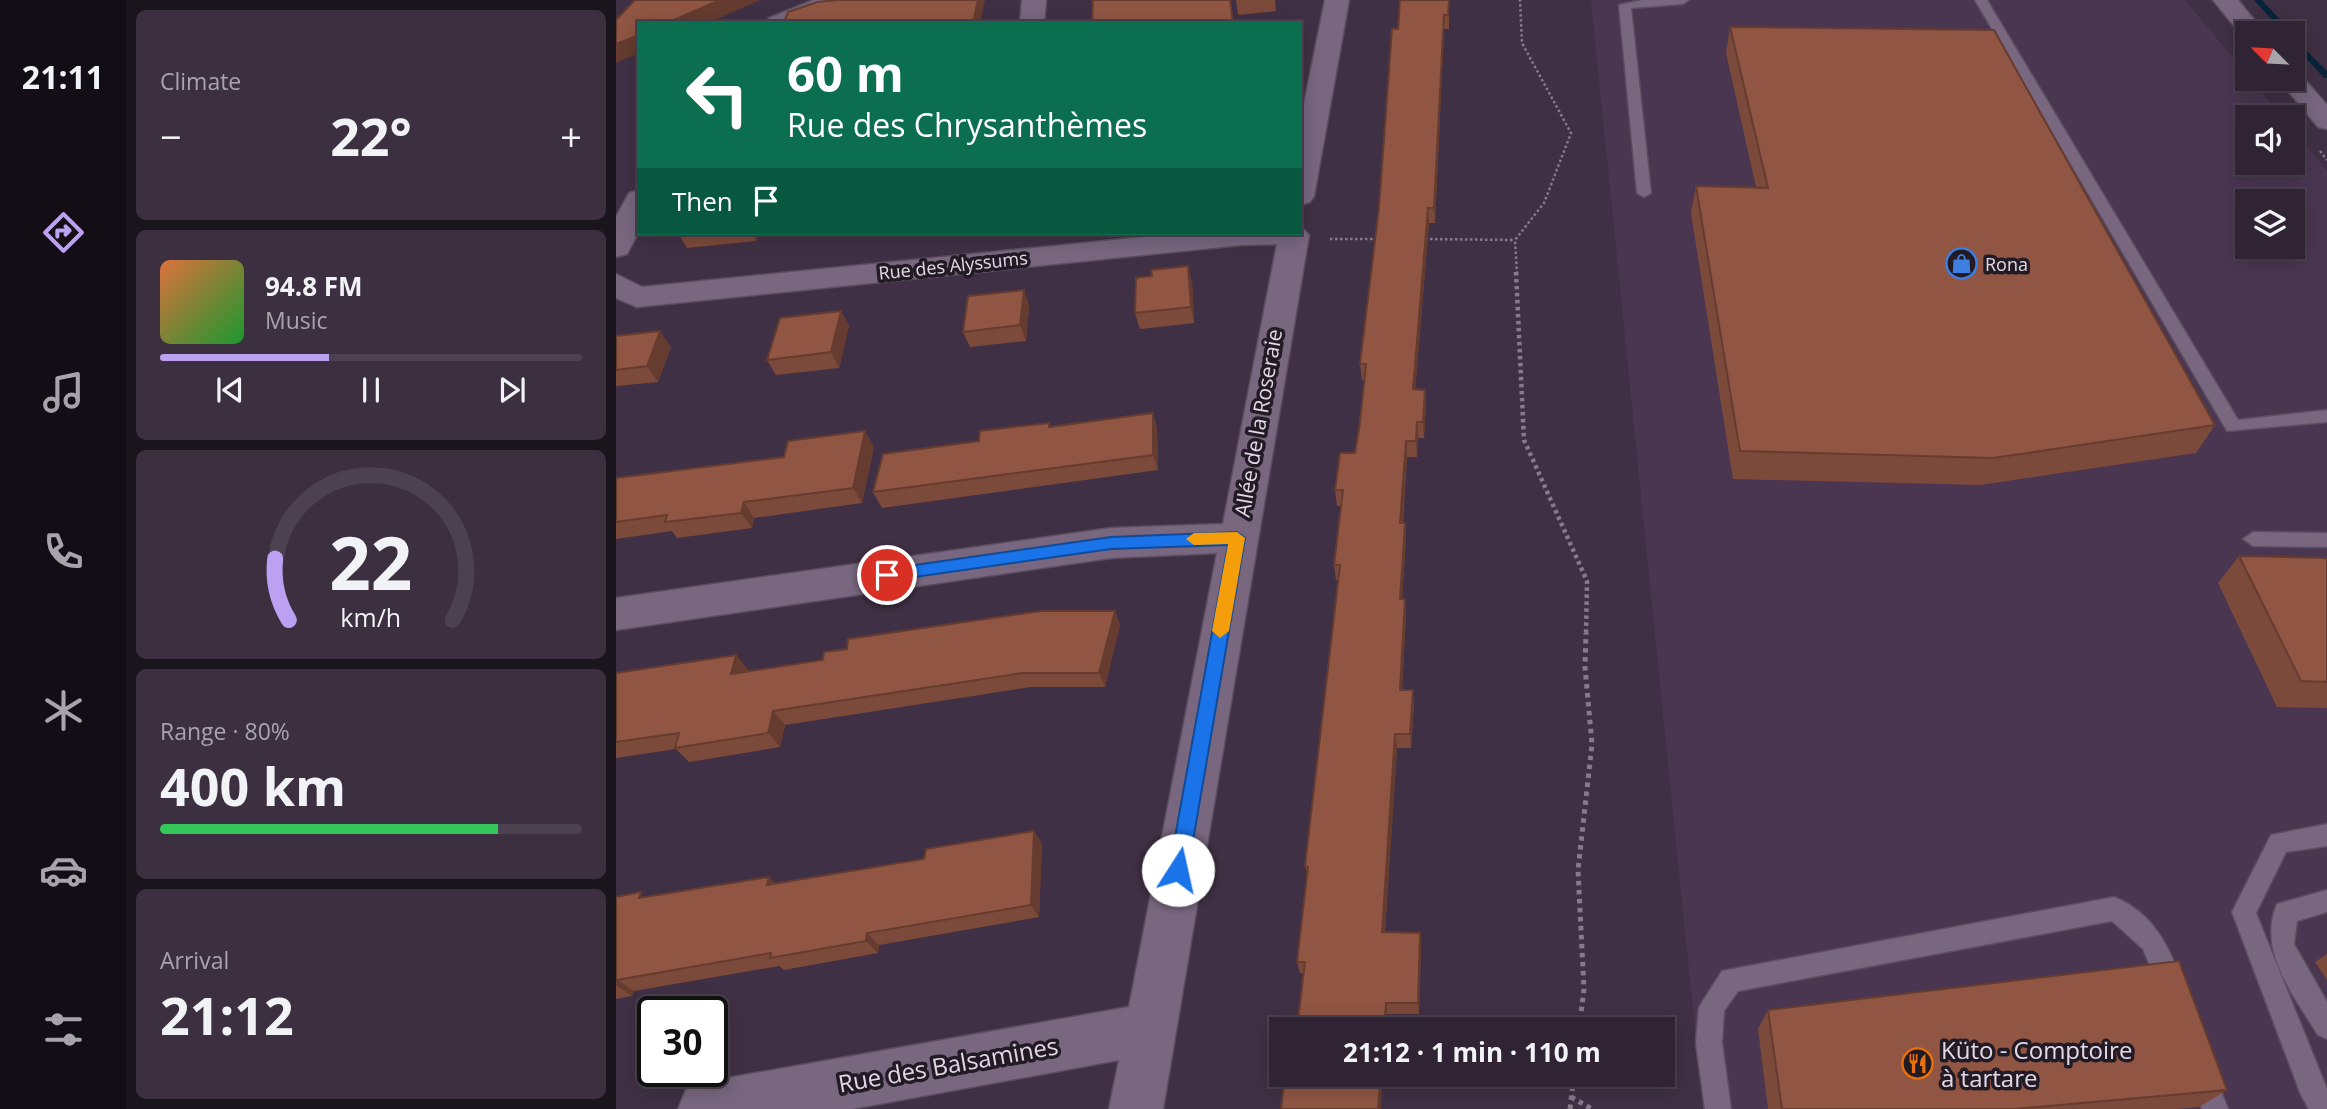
<!DOCTYPE html>
<meta charset="utf-8">
<style>
body{margin:0;font-family:"Open Sans",sans-serif;background:#3c3040;color:#f1f3f6;height:100vh;display:flex;flex-direction:column;font-size:26px;white-space:nowrap}
*{box-sizing:border-box;margin:0}
p{font-size:23px;color:#a8a4ac}
.icon{flex:none;width:38px;height:38px;fill:none;stroke:currentColor;stroke-width:2;stroke-linecap:round;stroke-linejoin:round}
.map{position:relative;flex:1;overflow:hidden}
.side{display:flex;flex-direction:column;gap:10px;padding:10px;background:#1a141d;width:490px}
.side>*{flex:none}
.guide{position:absolute;left:21px;top:21px;width:665px;height:214px;border-radius:0px;box-shadow:0 4px 18px #0003,0 0 0 2px #4b414f;background:#0b6e4f;color:#fff;overflow:hidden}
.needle{width:46px;rotate:294deg}
.tools{position:absolute;left:1619px;top:21px;display:grid;gap:14px}
.tools a{display:grid;place-items:center;width:70px;height:70px;border-radius:0px;background:#302434;box-shadow:0 4px 18px #0003,0 0 0 2px #4b414f;font-size:35px}
.speed{position:absolute;left:21px;top:996px;display:flex;gap:14px;font-size:35px;font-weight:700;text-align:center}
.speed>*{display:grid;place-content:center;width:91px;height:91px;border-radius:50%;background:#302434;box-shadow:0 4px 18px #0003,0 0 0 2px #4b414f;line-height:1}
.speed .limit{border:4px solid #111;border-radius:10px;background:#fff;color:#111}
.pin{position:absolute;display:grid;place-items:center;width:60px;height:60px;color:#fff;margin:-30px;border:4px solid #fff;border-radius:50%;box-shadow:0 2px 7px #0007}
.me{position:absolute;width:77px;margin:-38px;rotate:10deg;stroke-linejoin:round;filter:drop-shadow(0 0 5px #0008)}
.turn{display:flex;align-items:center;gap:24px;height:147px;padding:0 35px;font-size:32px}
.turn .icon{width:91px;height:91px;stroke-width:2.5}
.turn b{display:block;font-size:49px;line-height:60px}
.then{display:flex;align-items:center;height:66px;padding:0 35px;background:#0003;gap:14px;font-size:26px}
.big{font-size:52px;font-weight:700;line-height:1.1}
.side .card{flex:1;display:flex;flex-direction:column;justify-content:center;gap:10px;min-width:0;padding:0 24px;border-radius:10px;background:#3c3040}
.side .dial{align-items:center;gap:0}
.dial svg{height:182px;overflow:visible;fill:none;stroke:#4b414f;stroke-width:7;stroke-linecap:round;text-anchor:middle}
.dial text{fill:#f1f3f6;stroke:none}
.song{display:flex;align-items:center;gap:21px}
.cover{width:84px;height:84px;border-radius:10px;background:linear-gradient(135deg,hsl(20 70% 55%),hsl(130 70% 35%))}
.played{height:7px;border-radius:4px;background:linear-gradient(90deg,#bca0f2 40%,#4b414f 40%)}
.keys{display:flex;justify-content:space-around;direction:ltr}
.heat{display:flex;justify-content:space-between;align-items:center;font-size:38px;direction:ltr}
.charge{height:10px;border-radius:5px;background:linear-gradient(90deg,#34c759 80%,#4b414f 0)}
.trip{position:absolute;left:653px;top:1017px;width:406px;height:70px;border-radius:0px;background:#302434;box-shadow:0 4px 18px #0003,0 0 0 2px #4b414f;font-weight:700;line-height:70px;text-align:center}
main{display:flex;flex:1;min-height:0}
.tabs{display:flex;flex-direction:column;width:126px;justify-content:space-around;align-items:center;background:#130e15;color:#a8a4ac}
.tabs .icon{width:49px;height:49px}
.tabs .active{color:#bca0f2}
.tabs b{font-size:32px;color:#f1f3f6}
.map>svg:first-child{display:block}
.built{fill:#4a3651;fill-rule:evenodd}
.lines{fill:none;stroke-linecap:round;stroke-linejoin:round}
.stream{fill:#072438;fill-rule:evenodd}
.service-casing{stroke:#5b4d5f;stroke-width:3}
.minor-casing{stroke:#5b4d5f;stroke-width:3}
.tertiary-casing{stroke:#5b4d5f;stroke-width:3}
.path-far2{stroke:#877a8b;stroke-width:2.5;stroke-dasharray:2.5 2.5;stroke-linecap:butt}
.path-far1{stroke:#877a8b;stroke-width:4.5;stroke-dasharray:3.5 3.5;stroke-linecap:butt}
.path{stroke:#877a8b;stroke-width:5;stroke-dasharray:4.5 4.5;stroke-linecap:butt}
.service{fill:#78677f;fill-rule:evenodd}
.minor{fill:#78677f;fill-rule:evenodd}
.tertiary{fill:#78677f;fill-rule:evenodd}
.wall{fill:#7c4a3a}
.shaded-wall{fill:#653c2f}
.building{fill:#905643;stroke:#653c2f;stroke-width:2}
.route{fill:#1a73e8;stroke:#114b97;stroke-width:2}
.slow{fill:#f59e0b}
.labels{text-anchor:middle;dominant-baseline:central;stroke-width:7;stroke-linejoin:round;paint-order:stroke}
.far-poi-label{font-size:18px;fill:#e2d8e5;stroke:#221b25;text-anchor:start}
.far-street-label{font-size:18px;fill:#e2d8e5;stroke:#221b25}
.street-label{font-size:21px;fill:#e2d8e5;stroke:#221b25}
.near-poi-label{font-size:24px;fill:#e2d8e5;stroke:#221b25;text-anchor:start}
.near-street-label{font-size:24px;fill:#e2d8e5;stroke:#221b25}
</style>
<main>
<nav class="tabs">
<b>21:11</b>
<svg class="icon active" aria-label="directions" viewBox="0 0 24 24"><path d="M12 3l9 9-9 9-9-9zM9 14v-3h6M13 9l2 2-2 2"/></svg>
<svg class="icon" aria-label="music" viewBox="0 0 24 24"><path d="M9 18V5l10-2v13"/><circle cx="6" cy="18" r="3"/><circle cx="16" cy="16" r="3"/></svg>
<svg class="icon" aria-label="phone" viewBox="0 0 24 24"><path d="M5 4h4l2 5-3 2q2 4 5 5l2-3 5 2v4C11 20 4 13 5 4z"/></svg>
<svg class="icon" aria-label="climate" viewBox="0 0 24 24"><path d="M12 3v18M4 7l16 10M4 17L20 7"/></svg>
<svg class="icon" aria-label="car" viewBox="0 0 24 24"><path d="M5 17H2v-5l4-1 3-4h7l3 4 3 1v5h-3M9 17h6M6 11h13"/><circle cx="7" cy="17" r="2"/><circle cx="17" cy="17" r="2"/></svg>
<svg class="icon" aria-label="filters" viewBox="0 0 24 24"><path d="M4 7h16M4 17h16"/><circle cx="9" cy="7" r="2"/><circle cx="15" cy="17" r="2"/></svg>
</nav>
<section class="side">
<div class="card"><p>Climate</p>
<div class="heat"><a>−</a><b class="big">22°</b><a>+</a></div>
</div>
<div class="card">
<div class="song"><i class="cover"></i><div><b>94.8 FM</b><p>Music</p></div></div>
<div class="played"></div>
<div class="keys"><svg class="icon" aria-label="previous" viewBox="0 0 24 24"><path d="M18 5L8 12l10 7zM5 5v14"/></svg><svg class="icon" aria-label="pause" viewBox="0 0 24 24"><path d="M8 5v14M16 5v14"/></svg><svg class="icon" aria-label="next" viewBox="0 0 24 24"><path d="M6 5l10 7-10 7zM19 5v14"/></svg></div>
</div>
<div class="card dial"><svg viewBox="0 0 100 80">
<path d="M14 69A42 42 0 1 1 86 69"/>
<path d="M14 69A42 42 0 0 1 8 42" stroke="#bca0f2"/>
<text x="50" y="56" font-size="32" font-weight="700">22</text>
<text x="50" y="72" font-size="11">km/h</text>
</svg></div>
<div class="card"><p>Range · 80%</p><b class="big">400 km</b><div class="charge"></div></div>
<div class="card"><p>Arrival</p><b class="big">21:12</b></div>
</section>
<div class="map">
<svg width="1711" height="1109" viewBox="0 0 1711 1109">
<rect width="100%" height="100%" fill="#403045"/>
<!-- built -->
<path class="built" d="M975,0H1569L1631,75V79H1634L1666,117H1631V163H1676L1677,129L1711,171V1109H1087ZM1631,201H1676V247H1631Z"/>
<g class="lines">
<!-- stream -->
<path class="stream" d="M1638,0H1646L1676,33H1668Z
M1676,36L1711,71V78H1708L1676,43Z"/>
<defs>
<path id="service" d="M1026,0H1073L1067,4L1015,8L1035,193L1028,197L1021,193L1003,5Z
M1359,0H1371L1622,420L1711,410V422L1611,431Z
M1637,532L1711,533V547L1637,546L1627,539Z
M1711,824V846L1670,852L1640,913L1711,1089V1109H1693L1685,1095L1616,912L1655,835Z
M1711,890V912L1681,921L1678,944L1711,1002V1039L1702,1035C1678,996 1641,951 1661,904Z
M1498,897C1539,914 1553,947 1568,986L1564,995L1555,999L1546,995L1527,949L1496,921L1122,991L1108,1011L1106,1043L1115,1109H1089L1080,1043L1083,1007L1106,971Z
M1587,1064L1596,1068L1612,1109H1586L1574,1077L1578,1068Z"/>
<path id="minor" d="M198,0H288L284,5L276,7L206,13L182,23H149L153,18Z
M406,0H430L428,23H404Z
M709,0H733L698,196L694,202L684,205V124Z
M23,190V231L11,254L0,257V217L13,193Z
M684,226L693,235L547,1109H493L503,1060L236,1109H62L70,1090L89,1082L513,1007L601,553L495,558L0,630V598L495,528L607,524L661,244L625,245L21,307L0,298V274L26,287L568,233H684Z"/>
<path id="tertiary" d="M1597,0H1622L1649,33H1631V39L1628,38Z
M1676,72L1684,74L1711,105V129L1702,127L1662,79H1676Z"/>
</defs>
<!-- service casing -->
<use href="#service" class="service-casing"/>
<!-- minor casing -->
<use href="#minor" class="minor-casing"/>
<!-- tertiary casing -->
<use href="#tertiary" class="tertiary-casing"/>
<!-- path-far2 -->
<path class="path-far2" d="M1704,151L1711,160
M714,239H765
M809,239L899,240
M901,274L899,240L928,203L955,133L906,43L904,0"/>
<!-- path-far1 -->
<path class="path-far1" d="M900,272L908,440L971,581L970,635"/>
<!-- path -->
<path class="path" d="M963,1029L968,989L962,870L976,744L969,667L970,633
M955,1097L976,1109
M954,1109L958,1074"/>
<!-- service -->
<use href="#service" class="service"/>
<!-- minor -->
<use href="#minor" class="minor"/>
<!-- tertiary -->
<use href="#tertiary" class="tertiary"/>
</g>
<!-- wall -->
<path class="wall" d="M620,0H659L660,11L622,15Z
M833,0V29H828L819,223H813L799,389L809,390L810,405L808,438H802L801,457H791L787,523H789L790,538L786,599L790,614L786,690L798,705L795,748H781L769,932L805,945L803,1014H771L770,1029H681L687,973H684L681,962L691,874L689,866L723,580H720L718,565L725,506H721L719,490L739,453L749,380H746L744,364L763,208L782,29Z
M1114,27L1599,425L1580,453L1364,485L1117,479L1075,213L1080,186L1140,187L1110,53Z
M62,233H143L140,241L71,248Z
M576,282L578,323L524,329L519,313Z
M413,305L410,341L354,347L347,332Z
M225,311L233,326L223,368L160,375L151,360Z
M0,336L55,347L42,382L0,386Z
M537,413L541,429L542,470L266,508L257,492L363,441L433,423L435,426Z
M258,447L246,503L138,518L136,528L61,538L56,531L0,539V478Z
M1623,556L1711,558V708L1661,707L1602,583Z
M499,611L504,625L489,687H415L169,725L164,747L73,762L60,749L0,758V673L120,655L132,670V671L207,660Z
M418,831L426,844L423,917L263,945L262,953L168,970L163,966L18,991L16,996L0,999V897H31L160,883L308,859Z
M1711,954V980L1699,962Z
M1152,1010L1611,1090L1583,1107L1560,1109H1152L1142,1029Z"/>
<!-- shaded-wall -->
<path class="shaded-wall" d="M104,0H144L92,23H51Z
M362,0H369L364,23H357Z
M828,15V29L819,223L818,208Z
M23,35V53L0,63V44Z
M812,208L813,223L798,405L797,389Z
M136,233H143L140,241Z
M572,266L576,282L578,323L575,307Z
M408,290L413,305L410,341L404,325Z
M225,311L233,326L223,368L215,352Z
M44,331L55,347L42,382L31,366Z
M809,390L810,405L808,438L807,422Z
M537,413L541,429L542,470L537,455Z
M801,422L802,438L801,457L800,441Z
M249,431L258,447L246,503L237,488Z
M790,441L791,457L785,538L784,523Z
M128,502L138,518L136,528L125,513Z
M789,523L790,538L785,614L784,599Z
M789,599L790,614L785,704L784,690Z
M499,611L504,625L489,687L483,673Z
M120,655L132,670L128,688L115,674Z
M797,690L798,705L795,748L794,734Z
M157,711L169,725L164,747L152,733Z
M779,734L781,748L768,944L766,932Z
M418,831L426,844L423,917L415,905Z
M153,877L166,890L151,885Z
M251,933L263,945L262,953L250,941Z
M804,933L805,945L803,1014L802,1003Z
M1,980L18,991L16,996L0,985Z
M770,1003L771,1014L770,1029H768Z
M765,1074H767L765,1109H762Z"/>
<!-- building -->
<path class="building" d="M19,0H104L51,23H23V35L0,44V20Z
M222,0H362L357,23H168L172,12L201,2Z
M477,0H614L617,23H476Z
M784,0H833L832,15H828L818,208H812L797,389L809,390L807,422H801L800,441H790L784,523H789L784,599H789L784,690H797L794,734H779L766,932L804,933L802,1003H770L768,1029H681L689,962H681L692,867L689,866L724,565H718L727,490H719L724,453H739L744,422L750,364H744L763,208L776,29H782Z
M1114,27L1378,30L1599,425L1377,458L1124,451L1080,186L1152,188Z
M572,266L575,307L519,313L520,278L536,276L535,270Z
M408,290L404,325L347,332L352,296Z
M225,311L215,352L151,360L164,318Z
M44,331L31,366L0,370V336Z
M537,413V455L257,492L267,454L363,441L364,431L433,423V427Z
M249,431L237,488L128,502L125,513L49,522L51,515L0,522V478L168,457L172,441Z
M1623,556L1711,558V682L1685,681Z
M425,611H499L483,673H407L157,711L152,733L59,748L63,733L0,742V673L120,655L115,674L207,660L208,652L231,649L232,639Z
M418,831L415,905L251,933L250,941L154,958L155,953L1,980L0,982V897L25,892L23,898L153,877L151,885L308,859L310,849Z
M1563,961L1611,1090L1399,1109H1166L1152,1010Z
M669,1074H765L762,1109H665Z"/>
<!-- route -->
<path class="route" d="M621,532L629,538L572,870L569,877L562,879L555,877L553,870L612,545L495,549L271,581L263,575L271,569L495,537Z"/>
<!-- slow -->
<path class="slow" d="M621,532L629,538L613,631L604,638L596,631L612,544L578,545L570,539L578,533Z"/>
<!-- icons -->
<defs>
<symbol id="shop-ring" viewBox="-11 -11 22 22"><circle r="9.5" fill="#221b25" stroke="#3f7fe0" stroke-width="1.5"/><path d="M-5-2.5h2.3a2.7 3.5 0 0 1 5.4 0H5L5.5 6h-11ZM-1.5-2.5h3a1.5 2.3 0 0 0-3 0Z" fill="#3f7fe0"/></symbol>
<symbol id="restaurant-ring" viewBox="-11 -11 22 22"><circle r="9.5" fill="#221b25" stroke="#e8710a" stroke-width="1.5"/><path d="M-5-6h1v4h1v-4h1v4h1v-4h1v5L-1.5 .5V6h-2V.5L-5-1ZM5-6V6H3V1.5H1.5Q1.5-4 5-6Z" fill="#e8710a"/></symbol>
</defs>
<g fill-rule="evenodd">
<use href="#shop-ring" x="1328" y="246" width="35" height="35"/>
<use href="#restaurant-ring" x="1284" y="1046" width="35" height="35"/>
</g>
<g class="labels">
<!-- far-poi labels -->
<g class="far-poi-label">
<text x="1369" y="264">Rona</text>
</g>
<!-- far-street labels -->
<g class="far-street-label">
<text transform="translate(337 265) rotate(-6)">Rue des Alyssums</text>
</g>
<!-- street labels -->
<g class="street-label">
<text transform="translate(642 423) rotate(-80)">Allée de la Roseraie</text>
</g>
<!-- near-poi labels -->
<g class="near-poi-label">
<text x="1325" y="1049">Küto - Comptoire<tspan x="1325" dy="28">à tartare</tspan></text>
</g>
<!-- near-street labels -->
<g class="near-street-label">
<text transform="translate(332 1064) rotate(-10)">Rue des Balsamines</text>
</g>
</g>
</svg>
<div class="tools">
<a><svg class="needle" viewBox="-14 -14 28 28"><path d="M0-13l5 13h-10z" fill="#e53935"/><path d="M0 13l5-13h-10z" fill="#a8a4ac"/></svg></a>
<a><svg class="icon" aria-label="sound" viewBox="0 0 24 24"><path d="M4 9h4l5-4v14l-5-4H4zM17 9q2 3 0 6"/></svg></a>
<a><svg class="icon" aria-label="layers" viewBox="0 0 24 24"><path d="M12 4l9 5-9 5-9-5zM3 14l9 5 9-5"/></svg></a>
</div>
<div class="speed"><div class="limit">30</div></div>
<div class="pin" style="left:271px;top:575px;background:#d93025"><svg class="icon" aria-label="arrive" viewBox="0 0 24 24"><path d="M6 21V4h12l-3 4 3 4H6"/></svg></div>
<svg class="me" style="left:562px;top:870px" viewBox="-20 -20 40 40"><circle r="19" fill="#fff"/><path d="M0-13L10 11 0 6-10 11z" fill="#1a73e8"/></svg>
<div class="trip">21:12 · 1 min · 110 m</div>
<div class="guide">
<div class="turn"><svg class="icon" aria-label="left" viewBox="0 0 24 24"><path d="M17 20v-9H6M10 6l-5 5 5 5"/></svg><div><b>60 m</b>Rue des Chrysanthèmes</div></div>
<div class="then">Then<svg class="icon" aria-label="arrive" viewBox="0 0 24 24"><path d="M6 21V4h12l-3 4 3 4H6"/></svg></div>
</div>
</div>
</main>
